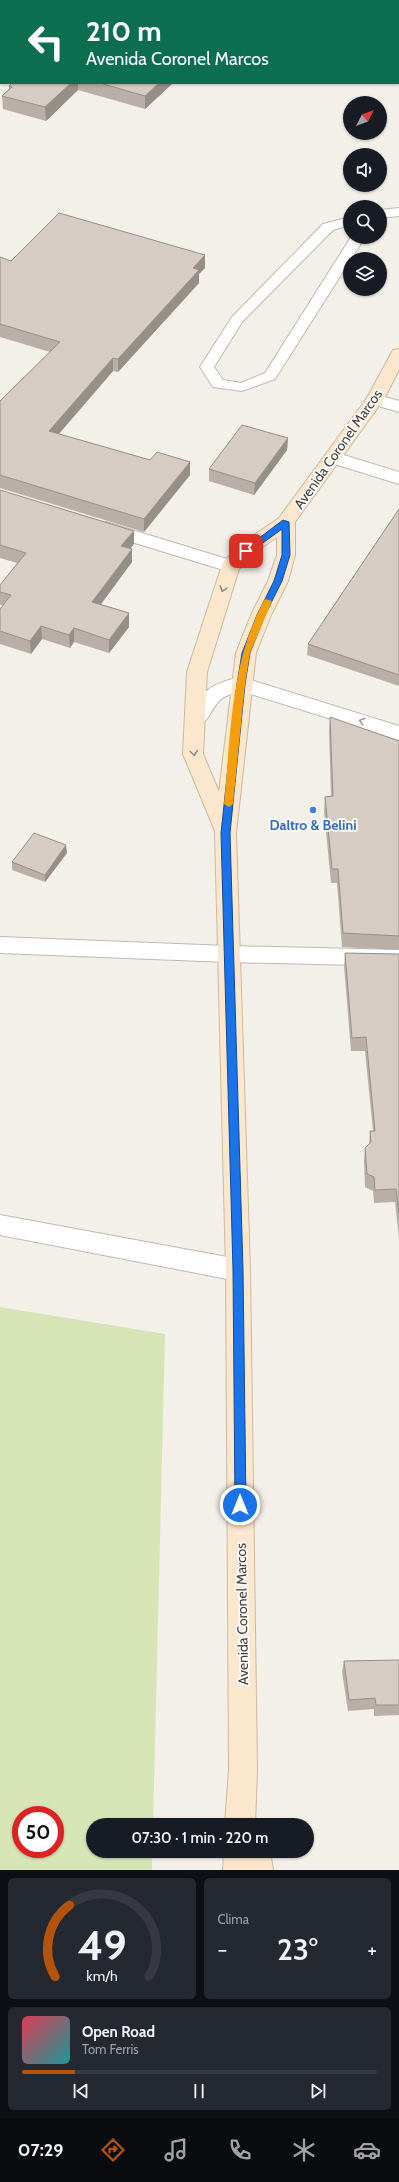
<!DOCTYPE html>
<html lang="pt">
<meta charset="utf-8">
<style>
body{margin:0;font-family:Cabin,sans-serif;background:#242831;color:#f1f3f6;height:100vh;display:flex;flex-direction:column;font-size:15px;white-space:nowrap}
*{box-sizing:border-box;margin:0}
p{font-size:13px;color:#9ea1a6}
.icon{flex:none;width:22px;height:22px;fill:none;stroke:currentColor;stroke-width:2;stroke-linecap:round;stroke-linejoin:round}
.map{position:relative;height:1870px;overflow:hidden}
.drawer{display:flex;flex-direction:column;gap:8px;padding:8px;background:#0d0f14;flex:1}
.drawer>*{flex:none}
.top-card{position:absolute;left:0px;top:0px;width:399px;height:84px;box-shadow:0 1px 3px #0004;background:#0b6e4f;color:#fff;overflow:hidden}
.needle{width:26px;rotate:48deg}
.buttons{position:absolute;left:343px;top:96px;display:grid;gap:8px}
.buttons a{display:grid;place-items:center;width:44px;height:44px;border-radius:50%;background:#171b24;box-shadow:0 1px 3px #0004;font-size:20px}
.speed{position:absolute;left:12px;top:1806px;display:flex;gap:8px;font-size:20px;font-weight:700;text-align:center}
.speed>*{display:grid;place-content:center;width:52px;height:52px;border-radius:50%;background:#171b24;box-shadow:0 1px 3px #0004;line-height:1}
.speed .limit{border:6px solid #d22;background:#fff;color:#111}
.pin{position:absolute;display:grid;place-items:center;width:34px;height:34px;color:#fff;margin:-17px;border-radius:8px;box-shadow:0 2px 6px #0006}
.me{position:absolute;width:44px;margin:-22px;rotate:0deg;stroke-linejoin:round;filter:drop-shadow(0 0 3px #0008)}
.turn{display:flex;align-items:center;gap:14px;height:84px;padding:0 20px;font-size:18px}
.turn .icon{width:52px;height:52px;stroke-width:2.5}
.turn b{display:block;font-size:28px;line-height:34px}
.big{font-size:30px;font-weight:600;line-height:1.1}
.drawer .tile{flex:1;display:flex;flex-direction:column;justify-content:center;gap:6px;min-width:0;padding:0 14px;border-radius:6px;background:#242831}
.drawer .dial{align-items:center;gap:0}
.dial svg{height:104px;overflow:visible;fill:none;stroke:#363941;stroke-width:7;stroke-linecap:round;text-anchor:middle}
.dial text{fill:#f1f3f6;stroke:none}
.song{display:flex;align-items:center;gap:12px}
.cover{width:48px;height:48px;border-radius:6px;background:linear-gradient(135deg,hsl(350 70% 55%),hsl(180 70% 35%))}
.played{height:4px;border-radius:2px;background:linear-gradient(90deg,#b45309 15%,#363941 15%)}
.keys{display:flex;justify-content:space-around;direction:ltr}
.heat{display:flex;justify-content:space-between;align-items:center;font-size:22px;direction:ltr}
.drawer .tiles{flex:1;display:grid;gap:8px;grid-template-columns:1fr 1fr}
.tile:last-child{grid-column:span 2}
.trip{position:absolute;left:86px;top:1818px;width:228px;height:40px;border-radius:20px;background:#171b24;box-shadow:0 1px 3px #0004;font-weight:600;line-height:40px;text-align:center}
.dock{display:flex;height:64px;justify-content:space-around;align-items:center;background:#090b0e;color:#9ea1a6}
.dock .icon{width:28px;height:28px}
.dock .current{color:#b45309}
.dock b{font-size:18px;color:#f1f3f6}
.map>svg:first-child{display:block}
.green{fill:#d7e4b6;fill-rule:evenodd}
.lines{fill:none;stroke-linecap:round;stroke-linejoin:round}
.lane-casing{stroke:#c1b8b0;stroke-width:2}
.street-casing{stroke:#c1b8b0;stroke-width:2}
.secondary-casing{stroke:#cfb99d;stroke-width:2}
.lane{fill:#fff;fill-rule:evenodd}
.street{fill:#fff;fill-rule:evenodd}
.secondary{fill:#fae7cd;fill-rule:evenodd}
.wall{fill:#b9afa8}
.shaded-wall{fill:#968f88}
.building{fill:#d7ccc3;stroke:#968f88}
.oneway{stroke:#978a7b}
.oneway2{stroke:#a29e9c}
.route{fill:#1a73e8;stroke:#114b97}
.slow{fill:#f59e0b}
.shop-dot{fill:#3f7fe0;stroke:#fff;stroke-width:1.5}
.labels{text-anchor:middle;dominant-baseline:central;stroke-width:3.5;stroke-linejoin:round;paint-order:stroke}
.street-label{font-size:14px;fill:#463e38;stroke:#fff}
.shop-label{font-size:14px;font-weight:bold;fill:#366cbe;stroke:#fff}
</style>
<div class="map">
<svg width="399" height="1870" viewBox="0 0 399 1870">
<rect width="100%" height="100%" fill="#f3efe9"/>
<!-- green -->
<path class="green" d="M0,1307L165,1334L153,1825H93V1851H152V1870H0ZM21,1815H55V1849H21Z"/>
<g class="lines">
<defs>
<path id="lane" d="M399,208V216L380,218V210Z
M350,217V225L333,230L242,322L214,367L223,380L241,383L265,373L351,237H365L275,379L242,391L213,387L200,367L232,317L323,224Z"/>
<path id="street" d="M375,394L399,401V412L369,403L366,399L369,395Z
M334,452L399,472V484L328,462L325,458L328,454Z
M106,522L237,562L239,566L237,570L230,572L99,532L97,528L99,524Z
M241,677L399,726V740L241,691C233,693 226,695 220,700C209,711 207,730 188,725L185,720C202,692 208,684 241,677Z
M0,937L228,946L399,950V966L228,962L0,953Z
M0,1215L238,1259L247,1263L250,1270L247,1277L238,1281L0,1235Z"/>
<path id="secondary" d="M399,349V370L384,399L295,522V555L288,581L271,615L256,653L236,833L250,1270L257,1770L255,1825H225L229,1770L226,1270L215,831L183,754L187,672L223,562L247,540L279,518L367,398L393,350ZM277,537V555L268,581L251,615L236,653L219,792L203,754L207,672L239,569L261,548Z
M224,1851H270L273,1870H223Z"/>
</defs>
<!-- lane casing -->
<use href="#lane" class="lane-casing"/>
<!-- street casing -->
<use href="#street" class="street-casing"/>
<!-- secondary casing -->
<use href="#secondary" class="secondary-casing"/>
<!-- lane -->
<use href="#lane" class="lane"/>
<!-- street -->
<use href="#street" class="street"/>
<!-- secondary -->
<use href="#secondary" class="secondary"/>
</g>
<!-- wall -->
<path class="wall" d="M0,0H44V1H1V73H0Z
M12,83H173L145,109L78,90L46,121L3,109L2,96L9,89V86Z
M205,255V268L199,274V283L118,372L113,371L59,434L150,460L190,462V475L144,532L0,488V401L50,352L0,337V257L11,261Z
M288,438L287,450L254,495L209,481V469Z
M0,490L134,531V544L130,548L132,562L101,604L129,613V627L109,653L74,642L70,648L42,639L31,654L0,644V609L3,605H0V585L17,563L0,558Z
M399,509V686L307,655L308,644Z
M330,717L399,741V950L342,947L337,883H331L324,811L325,797L331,796L329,731Z
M67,853L45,882L12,870V862Z
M345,953L399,954V1239L395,1202L374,1203L373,1191L365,1187L364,1161L365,1148L369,1144L370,1131H373L365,1051H351L344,966Z
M399,1660V1715L374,1716V1709L348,1711L342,1672L344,1661Z"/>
<!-- shaded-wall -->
<path class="shaded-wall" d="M273,0H278V1H272Z
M71,83H78V90L46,121L45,107Z
M159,83H173L145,109V96Z
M205,255V268L199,274V283L118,372V359L193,268Z
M113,358V371L50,444L49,431Z
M288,438L287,450L254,495L255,483Z
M190,462V475L144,532V519Z
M134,531V544L122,559L121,546Z
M132,549V562L93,615L92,602Z
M129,613V627L109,653V640Z
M41,626L42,639L31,654L30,641Z
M74,628V642L70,648L69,635Z
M66,845L67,853L45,882V875Z"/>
<!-- building -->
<path class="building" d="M0,0H37L41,1H1V60H0Z
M200,0H273L272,1H199Z
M12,83H71L45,107L2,96L12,87L9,86Z
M100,83H159L145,96Z
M59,213L205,255L193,268L199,270L118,359L113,358L49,431L150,460L157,452L190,462L144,519L0,475V401L60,342L0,324V257L11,261Z
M242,425L288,438L255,483L209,469Z
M0,490L134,531L121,546L132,549L92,602L129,613L109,640L74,628L69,635L41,626L30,641L0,631V609L11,595L0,592V585L26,553L0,545Z
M399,509V675L308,644Z
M330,717L399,741V936L343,933L338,869H332L325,797L333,796Z
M34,833L66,845L45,875L12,862Z
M345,953L399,954V1213L396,1189L375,1190L374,1177L367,1174L365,1148L371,1142L370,1131H375L366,1037L352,1038Z
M399,1660V1705H376L375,1698L349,1700L344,1661Z"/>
<!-- one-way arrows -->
<defs><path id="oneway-chevron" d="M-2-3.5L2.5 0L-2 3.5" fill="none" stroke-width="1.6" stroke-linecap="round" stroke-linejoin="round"/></defs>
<g class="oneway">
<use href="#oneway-chevron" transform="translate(223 589) rotate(107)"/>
<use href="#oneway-chevron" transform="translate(194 753) rotate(82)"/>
</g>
<use class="oneway2" href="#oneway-chevron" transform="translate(362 721) rotate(-162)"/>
<!-- route -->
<path class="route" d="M283,520L289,522L290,555L282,581L265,615L250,653L245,684L230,833L243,1270L246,1505L244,1508L240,1510L236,1508L235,1505L233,1270L221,833L237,684L242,653L257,615L274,581L282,555V529L249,553L242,551Z"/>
<!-- slow -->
<path class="slow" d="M265,599L272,601L250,653L245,684L233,804L229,807L224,804C231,736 230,661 265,599Z"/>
<!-- markers -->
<circle class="shop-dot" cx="313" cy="810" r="4"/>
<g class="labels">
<!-- street labels -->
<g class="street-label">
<text transform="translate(338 449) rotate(-55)">Avenida Coronel Marcos</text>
<text transform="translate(242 1614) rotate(-91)">Avenida Coronel Marcos</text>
</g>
<!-- shop labels -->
<g class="shop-label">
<text x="313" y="825">Daltro &amp; Belini</text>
</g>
</g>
</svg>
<div class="buttons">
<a><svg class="needle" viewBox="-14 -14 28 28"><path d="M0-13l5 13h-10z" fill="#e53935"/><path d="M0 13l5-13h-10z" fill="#9ea1a6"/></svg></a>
<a><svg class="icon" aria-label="sound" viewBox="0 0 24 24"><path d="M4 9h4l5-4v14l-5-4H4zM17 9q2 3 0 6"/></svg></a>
<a><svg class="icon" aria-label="search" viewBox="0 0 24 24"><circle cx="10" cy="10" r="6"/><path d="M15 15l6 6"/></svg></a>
<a><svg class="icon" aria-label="layers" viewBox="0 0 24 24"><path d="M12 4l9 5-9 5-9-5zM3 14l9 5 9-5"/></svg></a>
</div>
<div class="speed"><div class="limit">50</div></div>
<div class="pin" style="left:246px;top:551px;background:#d93025"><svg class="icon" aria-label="arrive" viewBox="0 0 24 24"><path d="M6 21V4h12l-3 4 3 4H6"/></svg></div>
<svg class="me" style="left:240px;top:1505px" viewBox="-20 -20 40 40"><circle r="17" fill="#1a73e8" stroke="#fff" stroke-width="3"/><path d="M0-11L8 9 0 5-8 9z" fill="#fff"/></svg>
<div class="trip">07:30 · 1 min · 220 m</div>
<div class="top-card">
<div class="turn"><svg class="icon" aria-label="left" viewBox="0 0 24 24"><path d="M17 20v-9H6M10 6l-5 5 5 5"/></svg><div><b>210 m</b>Avenida Coronel Marcos</div></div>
</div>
</div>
<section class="drawer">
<div class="tiles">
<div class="tile dial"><svg viewBox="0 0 100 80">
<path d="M14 69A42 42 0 1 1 86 69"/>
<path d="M14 69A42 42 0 0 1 25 14" stroke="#b45309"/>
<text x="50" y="56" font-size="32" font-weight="700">49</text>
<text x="50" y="72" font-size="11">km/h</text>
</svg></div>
<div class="tile"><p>Clima</p>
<div class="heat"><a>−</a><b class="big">23°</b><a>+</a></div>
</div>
<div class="tile">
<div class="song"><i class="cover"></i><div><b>Open Road</b><p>Tom Ferris</p></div></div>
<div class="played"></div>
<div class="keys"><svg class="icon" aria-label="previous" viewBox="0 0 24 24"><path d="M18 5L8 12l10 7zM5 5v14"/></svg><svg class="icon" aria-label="pause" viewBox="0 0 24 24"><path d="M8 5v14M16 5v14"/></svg><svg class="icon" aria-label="next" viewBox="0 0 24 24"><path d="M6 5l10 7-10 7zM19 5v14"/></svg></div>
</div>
</div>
</section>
<nav class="dock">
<b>07:29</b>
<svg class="icon current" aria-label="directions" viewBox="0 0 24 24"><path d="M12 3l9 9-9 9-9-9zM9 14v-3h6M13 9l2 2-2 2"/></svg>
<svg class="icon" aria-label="music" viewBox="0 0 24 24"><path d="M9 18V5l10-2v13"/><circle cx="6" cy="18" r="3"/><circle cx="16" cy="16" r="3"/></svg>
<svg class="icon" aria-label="phone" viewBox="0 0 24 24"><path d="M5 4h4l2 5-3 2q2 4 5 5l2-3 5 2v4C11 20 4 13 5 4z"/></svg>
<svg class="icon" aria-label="climate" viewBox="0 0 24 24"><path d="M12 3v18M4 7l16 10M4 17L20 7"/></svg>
<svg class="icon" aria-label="car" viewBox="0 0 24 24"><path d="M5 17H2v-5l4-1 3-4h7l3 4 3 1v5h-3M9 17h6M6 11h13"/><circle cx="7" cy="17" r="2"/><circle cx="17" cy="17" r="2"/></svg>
</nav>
